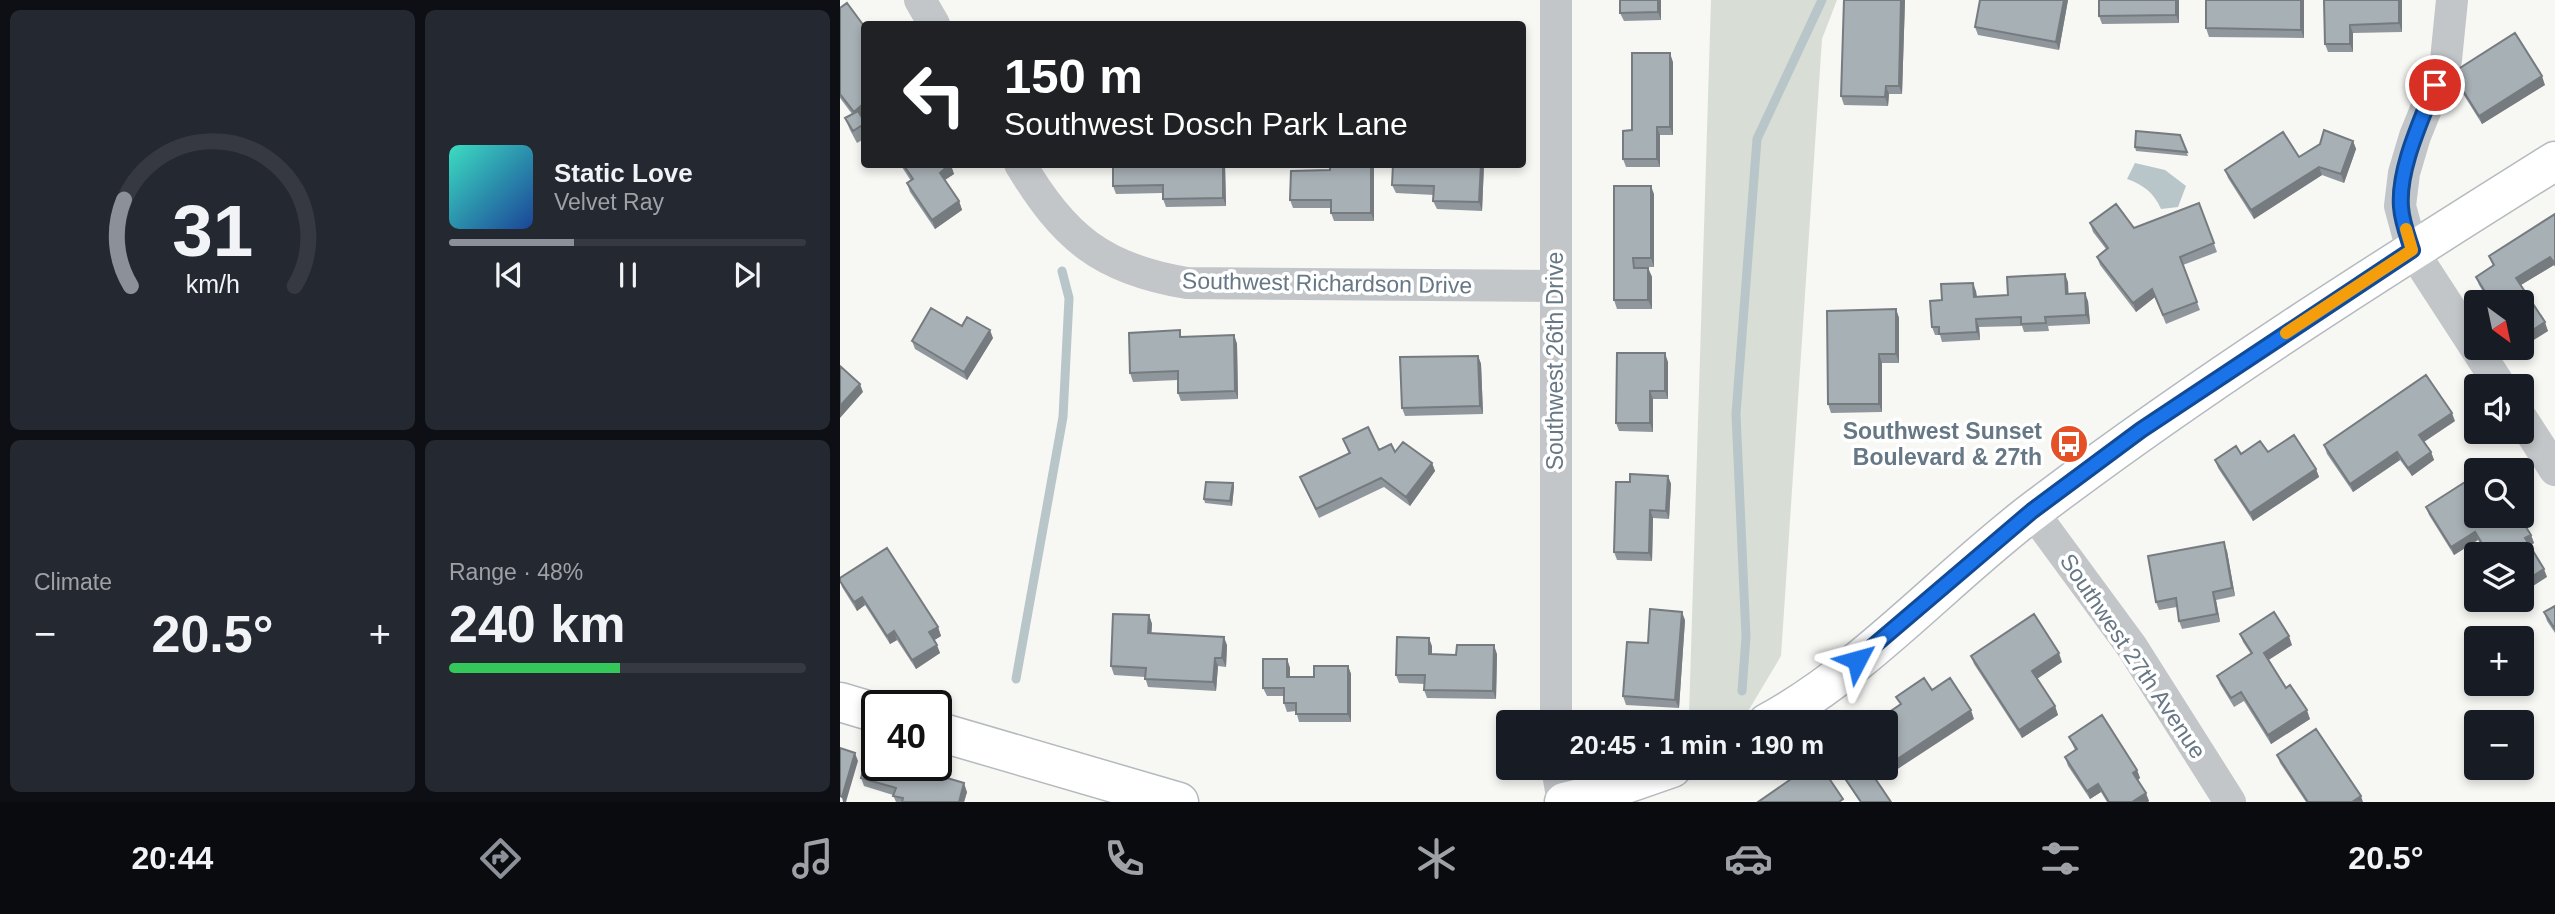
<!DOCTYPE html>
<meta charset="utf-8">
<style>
body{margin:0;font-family:Helvetica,sans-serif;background:#242831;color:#f1f3f6;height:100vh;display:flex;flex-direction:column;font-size:26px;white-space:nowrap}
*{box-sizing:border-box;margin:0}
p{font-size:23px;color:#9ea1a6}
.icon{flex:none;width:38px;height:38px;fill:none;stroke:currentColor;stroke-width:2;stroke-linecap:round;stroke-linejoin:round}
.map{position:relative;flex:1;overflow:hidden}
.side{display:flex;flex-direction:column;gap:10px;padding:10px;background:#0d0f14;width:840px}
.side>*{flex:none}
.top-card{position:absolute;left:21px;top:21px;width:665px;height:147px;border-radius:7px;box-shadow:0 4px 10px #0003;background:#202124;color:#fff;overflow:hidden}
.needle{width:46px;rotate:147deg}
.tools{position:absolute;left:1624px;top:290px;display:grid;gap:14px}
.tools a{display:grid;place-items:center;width:70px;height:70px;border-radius:7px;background:#171b24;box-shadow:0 4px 10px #0003;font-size:35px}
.speed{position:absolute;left:21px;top:690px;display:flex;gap:14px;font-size:35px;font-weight:700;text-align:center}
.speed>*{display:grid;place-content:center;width:91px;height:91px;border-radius:50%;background:#171b24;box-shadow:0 4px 10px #0003;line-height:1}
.speed .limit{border:4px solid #111;border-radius:10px;background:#fff;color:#111}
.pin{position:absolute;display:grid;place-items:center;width:60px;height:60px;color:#fff;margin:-30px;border:4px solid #fff;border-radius:50%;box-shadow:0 2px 7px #0007}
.me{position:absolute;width:77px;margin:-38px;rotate:51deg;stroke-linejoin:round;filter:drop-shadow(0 0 5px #0008)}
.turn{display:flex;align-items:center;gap:24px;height:147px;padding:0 28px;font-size:32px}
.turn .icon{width:91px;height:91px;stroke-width:2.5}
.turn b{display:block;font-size:49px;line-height:60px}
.big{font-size:52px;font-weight:700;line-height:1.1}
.side .widget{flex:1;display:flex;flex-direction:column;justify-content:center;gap:10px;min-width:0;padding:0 24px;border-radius:10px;background:#242831}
.side .dial{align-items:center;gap:0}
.dial svg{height:182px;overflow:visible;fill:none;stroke:#363941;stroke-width:7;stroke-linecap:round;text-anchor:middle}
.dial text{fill:#f1f3f6;stroke:none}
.song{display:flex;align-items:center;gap:21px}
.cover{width:84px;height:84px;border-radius:10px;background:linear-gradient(135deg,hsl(170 70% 55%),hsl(220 70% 35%))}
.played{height:7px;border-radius:4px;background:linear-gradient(90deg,#8c9099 35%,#363941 35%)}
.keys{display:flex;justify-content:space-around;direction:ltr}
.heat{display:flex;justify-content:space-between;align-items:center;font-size:38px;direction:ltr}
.charge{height:10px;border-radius:5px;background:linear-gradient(90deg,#34c759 48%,#363941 0)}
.side .tiles{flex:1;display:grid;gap:10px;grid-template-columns:repeat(2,1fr)}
.trip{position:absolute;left:656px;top:710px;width:402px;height:70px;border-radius:7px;background:#171b24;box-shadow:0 4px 10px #0003;font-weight:700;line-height:70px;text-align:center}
.tabs{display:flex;height:112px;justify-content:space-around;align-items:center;background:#090b0e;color:#9ea1a6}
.tabs .icon{width:49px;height:49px}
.tabs .selected{color:#8c9099}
.tabs b{font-size:32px;color:#f1f3f6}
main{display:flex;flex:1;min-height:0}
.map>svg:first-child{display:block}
.green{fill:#d8ded5}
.water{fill:#b8c5c9}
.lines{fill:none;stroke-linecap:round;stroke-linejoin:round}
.stream{stroke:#b8c5c9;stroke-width:9}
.secondary-casing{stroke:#b4babe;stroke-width:41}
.street{stroke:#c2c6c9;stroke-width:32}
.secondary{stroke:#fff;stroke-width:38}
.wall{fill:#90979c}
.shaded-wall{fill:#757b7f}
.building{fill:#a7b0b5;stroke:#757b7f;stroke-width:2}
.route-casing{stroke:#114b97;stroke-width:18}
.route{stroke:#1a73e8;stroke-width:12}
.slow{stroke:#f59e0b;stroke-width:12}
.labels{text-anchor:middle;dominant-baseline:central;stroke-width:7;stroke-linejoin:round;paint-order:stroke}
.street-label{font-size:23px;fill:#667785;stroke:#fff}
.poi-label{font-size:23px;font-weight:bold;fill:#667785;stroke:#fff;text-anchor:end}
</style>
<main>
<section class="side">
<div class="tiles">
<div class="widget dial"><svg viewBox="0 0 100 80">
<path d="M14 69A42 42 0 1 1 86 69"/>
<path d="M14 69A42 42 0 0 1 11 31" stroke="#8c9099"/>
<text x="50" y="56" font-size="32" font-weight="700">31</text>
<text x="50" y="72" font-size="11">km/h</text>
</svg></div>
<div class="widget">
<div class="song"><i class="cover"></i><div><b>Static Love</b><p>Velvet Ray</p></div></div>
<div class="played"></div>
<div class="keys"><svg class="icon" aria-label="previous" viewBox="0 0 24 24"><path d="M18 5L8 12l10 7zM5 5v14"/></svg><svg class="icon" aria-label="pause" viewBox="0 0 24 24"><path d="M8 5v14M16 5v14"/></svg><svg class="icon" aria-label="next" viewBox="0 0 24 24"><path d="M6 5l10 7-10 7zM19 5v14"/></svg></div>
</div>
<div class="widget"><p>Climate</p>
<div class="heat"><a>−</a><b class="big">20.5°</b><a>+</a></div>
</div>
<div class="widget"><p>Range · 48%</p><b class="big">240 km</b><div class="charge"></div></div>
</div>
</section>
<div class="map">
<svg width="1715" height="802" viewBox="0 0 1715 802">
<rect width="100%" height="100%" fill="#f7f7f4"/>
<!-- green -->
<path class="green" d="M871,0H997L982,39L941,656L904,718L849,715Z"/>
<!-- water -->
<path class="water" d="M1295,163L1325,170L1346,186L1338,207L1321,209C1314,193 1304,185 1287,179Z"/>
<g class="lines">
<!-- stream -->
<path class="stream" d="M176,679L223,417L229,298L222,271
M902,691L906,637L896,414L917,139L982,0"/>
<defs>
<path id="secondary" d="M0,702L37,713
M927,723C1025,670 1107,576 1196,509C1362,383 1538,272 1715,161
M96,731L339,802
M724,802L757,794L832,768"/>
</defs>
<!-- secondary casing -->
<use href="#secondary" class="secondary-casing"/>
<!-- street -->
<path class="street" d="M80,0L94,24
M716,0V723
M1612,0L1606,60L1575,136L1564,173L1560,206L1572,250L1661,387
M180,164C224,237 261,269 347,283L715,286
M1682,419L1715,470
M1192,511L1292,647L1390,802
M717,768L723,802"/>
<!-- secondary -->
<use href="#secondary" class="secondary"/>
</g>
<!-- wall -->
<path class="wall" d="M821,0V20L784,21L780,13Z
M1065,0L1062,94H1049L1048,106L1004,105L1001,96Z
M1140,0H1228L1219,50L1138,35L1135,27Z
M1259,0H1339V23L1262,24L1259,16Z
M1464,0V38L1369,37L1366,28Z
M1484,0H1562V32L1513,33V52H1488L1485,44Z
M0,8L21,116L24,124V139L17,143L10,130L5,118L12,114L0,98Z
M833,62V135H820V167H786L783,159L792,130Z
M1612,73L1705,85L1642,124L1615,81Z
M1340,135L1348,156L1296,151L1295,147Z
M1513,141L1516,149L1504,183L1482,175L1414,219L1388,178L1385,170L1459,157Z
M60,164H110L114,174L105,180L119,201L122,210L95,229L70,192L67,183L71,181Z
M273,164H385L386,206L326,207L323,199V193L276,194L273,186Z
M553,164H644L642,211L597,209L593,201L594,195L556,193L552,185Z
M534,167V221H494L491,213V208H453L450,200L490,170Z
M814,194V267H797V268H808L812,277V309H777L774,300Z
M1359,203L1377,252L1343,265L1360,310L1326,324L1315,297L1296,312L1260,265L1257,257L1266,249L1253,232L1250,223L1294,228Z
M1715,214V267L1714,265L1681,285L1708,331L1682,347V303H1650L1639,285L1636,277L1653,266L1649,256Z
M1228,282V294L1248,301L1250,324L1208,326L1209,331L1184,332L1182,326L1139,327L1140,340L1102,342L1100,335H1095L1092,327L1102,300L1136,291L1137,296L1168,295Z
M1056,309L1059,318V363H1042V412L991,413L988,404Z
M122,326L153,338L127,380L75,349L72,341Z
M394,335L397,344L398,399L341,401L338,393V380L293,382L290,373L342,337Z
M638,356L641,364L643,414L565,416L562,408Z
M828,362V399H813V432L779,431L776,423Z
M1615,421L1584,442L1591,452L1594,460L1572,476L1560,460L1513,492L1487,454L1484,445Z
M503,439L539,450L555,452L592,463L595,471L570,506L544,487L479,518L460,477L509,454Z
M1428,452L1476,469L1479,477L1413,521L1378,468L1375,460L1401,454Z
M828,476L831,484L829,519L813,518L812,561L777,560L774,552L790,482Z
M393,483L394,487L392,506L365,503L364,499Z
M1586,507L1691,535L1694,543L1690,546L1707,577L1682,555H1647L1638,540L1614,555L1589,515Z
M1387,551L1395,596L1376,600L1380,622L1342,629L1339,621L1337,607L1319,610L1316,602Z
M0,581L98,627L101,636L94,640L100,653L76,669L57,640L50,644L25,605L17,611L2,587Z
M1715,606V633L1707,621L1704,612Z
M309,615L312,624L311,633L387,645L386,667L378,666L376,691L308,687L305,677L274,675L271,666Z
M845,620L839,708L786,705L783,696L808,643Z
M1400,634L1452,645L1428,660L1446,688L1470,719L1431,744L1404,701L1394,707L1380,684L1377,676L1411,654L1403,642Z
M592,646V654H657L656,699L587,698L584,690L585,684L559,683L556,675Z
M1131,656L1222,662L1197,679L1215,706L1218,715L1182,738L1134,664Z
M447,659L450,668V677H474L508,666L511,674V722H459L456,711L447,712L444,703V696H427L423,688Z
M1229,737L1297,770L1300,778L1298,780L1309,801L1267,802L1261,792L1250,799L1228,766L1225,757L1235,750Z
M1437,755L1523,802H1466L1440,763Z
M997,768H1028L1051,802H1020Z
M21,778L127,792L124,802H56L53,795L24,786Z"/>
<!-- shaded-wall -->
<path class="shaded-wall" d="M818,0H821V20L818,12Z
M1061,0H1065L1062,94L1059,86Z
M1224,0H1228L1219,50L1216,42Z
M1336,0H1339V23L1336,15Z
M1461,0H1464V38L1461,30Z
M1559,0H1562V32L1559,23Z
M1510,25L1513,33V52L1510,44Z
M830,53L833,62V135L830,127Z
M1702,76L1705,85L1642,124L1639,116Z
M1046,86L1049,94L1048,106L1045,97Z
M24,103V114L17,120L14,112Z
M817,127L820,135V167L817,159Z
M1513,141L1516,149L1504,183L1501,174Z
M383,164H385L386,206L383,198Z
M531,164H533L534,167V221L531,213Z
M641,164L644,165L642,211L639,202Z
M111,165L114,174L103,181L100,173Z
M1479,167L1482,175L1414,219L1411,210Z
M811,186L814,194V267L811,258Z
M119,201L122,210L95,229L92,220Z
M1710,257L1714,265L1679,286L1676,278Z
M808,268L812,277V309L808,300Z
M1225,274L1228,282L1229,302L1226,294Z
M1133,283L1136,291L1137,305L1134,297Z
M1312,289L1315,297L1296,312L1293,303Z
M1245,293L1248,301L1250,324L1246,315Z
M1056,309L1059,318V363L1056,354Z
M1136,319L1139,327L1140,340L1137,332Z
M1705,322L1708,331L1682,347V337Z
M150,330L153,338L127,380L124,372Z
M394,335L397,344L398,399L395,391Z
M825,353L828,362V399L825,391Z
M1039,354L1042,363V412L1039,404Z
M638,356L641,364L643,414L640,406Z
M20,384L23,392L0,418V406Z
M810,391L813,399V432L810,423Z
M1612,413L1615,421L1582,443L1579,435Z
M1557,452L1560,460L1513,492L1510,484Z
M1591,452L1594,460L1572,476L1568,468Z
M592,463L595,471L570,506L566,497Z
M1476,469L1479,477L1413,521L1410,513Z
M828,476L831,484L829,519L826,511Z
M393,483L394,487L392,506L390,501Z
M810,510L813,518L812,561L809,553Z
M1635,532L1638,540L1614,555L1611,547Z
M1691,535L1694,543L1688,547L1685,538Z
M1384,542L1387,551L1395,596L1392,588Z
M1704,569L1707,577L1682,593V583Z
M1373,592L1376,600L1380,622L1377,614Z
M22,597L25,605L17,611L14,602Z
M842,612L845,620L839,708L835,700Z
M309,615L312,624L311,642L308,633Z
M98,627L101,636L93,641L89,632Z
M54,631L57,640L50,644L47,636Z
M1449,636L1452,645L1427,661L1424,653Z
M384,637L387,645L386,667L382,658Z
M589,638L592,646V663L589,654Z
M97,645L100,653L76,669L72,660Z
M654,645L657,654L656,699L653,691Z
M1219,653L1222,662L1195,680L1192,671Z
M375,658L378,666L376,691L373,682Z
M447,659L450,668V685L447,677Z
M508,666L511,674V722L508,714Z
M1215,706L1218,715L1182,738L1179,730Z
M1131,710L1134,719L1050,774L1047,766Z
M1467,710L1470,719L1431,744L1428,735Z
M15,753L18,761L6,802H3L2,797Z
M1297,770L1300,778L1296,781L1293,773Z
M124,783L127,792L124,802H119Z
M1258,784L1261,792L1250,799L1247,791Z
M1306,793L1309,801L1308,802H1292Z
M1521,796L1523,802H1512Z"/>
<!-- building -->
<path class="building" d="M780,0H818V12L780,13Z
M1004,0H1061L1059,86H1046L1045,97L1001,96Z
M1140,0H1224L1216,42L1135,27Z
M1259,0H1336V15L1259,16Z
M1366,0H1461V30L1366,28Z
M1484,0H1559V23L1510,25V44H1485Z
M7,3L24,26V67L23,68L24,70V103L14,112L0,94V8Z
M1675,33L1702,76L1639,116L1612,73Z
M792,53H830V127H817V159H783V131L792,130Z
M18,111L24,121V124L13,131L5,118Z
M1484,130L1513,141L1501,174L1479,167L1411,210L1385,170L1443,132L1459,157L1480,144Z
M1296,131L1340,135L1347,152L1295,147Z
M63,164H110L100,173L119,201L92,220L67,183L73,179Z
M273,164H383V198L323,199V185L273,186Z
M490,164H531V213H491V200H450L451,171L490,170Z
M553,164H641L639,202L593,201L594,186L552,185Z
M774,186H811V258H793L794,268H808V300H774Z
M1359,203L1374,243L1340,257L1357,302L1323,315L1312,289L1293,303L1257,257L1268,248L1250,223L1276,204L1294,228Z
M1715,214V264L1710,257L1676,278L1705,322L1682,337V303H1652L1636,277L1654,265L1649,256Z
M1225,274L1226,294L1245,293L1246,315L1205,317L1206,323L1181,324V317L1136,319L1137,332L1099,334V327H1092L1090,301L1102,300L1101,284L1133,283L1134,297L1168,295L1167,277Z
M91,308L122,326L127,317L150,330L124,372L72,341Z
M1056,309V354H1039V404H988L987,311Z
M340,330V337L394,335L395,391L338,393V371L290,373L289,333Z
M777,353H825V391H810V423H776Z
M638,356L640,406L562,408L560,357Z
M0,366L20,384L0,406Z
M1586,375L1612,413L1579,435L1591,452L1568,468L1557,452L1510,484L1484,445Z
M528,427L539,450L551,444L555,452L563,442L592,463L566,497L541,478L476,509L460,477L510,453L503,439Z
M1454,435L1476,469L1410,513L1375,460L1396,446L1401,454L1420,441L1428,452Z
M1655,464L1659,471H1643Z
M790,474L828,476L826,511L810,510L809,553L774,552L776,482H790Z
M1636,475V516H1679L1691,535L1685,538L1704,569L1682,583V555H1649L1635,532L1611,547L1586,507Z
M366,482L393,483L390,501L364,499Z
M1384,542L1392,588L1373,592L1377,614L1339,621L1336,598L1316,602L1308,556Z
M47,548L98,627L89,632L97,645L72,660L54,631L47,636L22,597L14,602L0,581V578Z
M1715,606V629L1704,612Z
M810,609L842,612L835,700L783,696L787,642L808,643Z
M1434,612L1449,636L1424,653L1446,688L1450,685L1467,710L1428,735L1401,692L1391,698L1377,676L1412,653L1400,634Z
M273,614L309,615L308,633L384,637L382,658H375L373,682L305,679L306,668L271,666Z
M1194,614L1219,653L1192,671L1215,706L1179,730L1131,656Z
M557,637L589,638V654L616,655L617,645H654L653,691L584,690L585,675H556Z
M423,659H447V677H474V666H508V714H456V703H444V688H423Z
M1084,678L1092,690L1110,678L1131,710L1047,766L1046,723H1033L1061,704L1056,697Z
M1262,715L1297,770L1293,773L1306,793L1292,802H1269L1258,784L1247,791L1225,757L1237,749L1229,737Z
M1476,729L1521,796L1512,802H1468L1437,755Z
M0,748L15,753L2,797L0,796Z
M28,754L37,757V765H63L124,783L119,802H62L63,798L53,796L56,788L21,778Z
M967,768H982L1003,799L999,802H918Z
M998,768H1028L1051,802H1021Z"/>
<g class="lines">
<defs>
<path id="route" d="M1017,660L1192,511L1301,430L1572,250C1568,237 1562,222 1561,207C1558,169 1581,121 1595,85"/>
</defs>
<!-- route casing -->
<use href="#route" class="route-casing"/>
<!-- route -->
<use href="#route" class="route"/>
<!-- slow -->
<path class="slow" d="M1446,333L1572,250L1566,229"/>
</g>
<!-- icons -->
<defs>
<symbol id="bus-disc" viewBox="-11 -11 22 22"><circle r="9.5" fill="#e55126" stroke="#fff"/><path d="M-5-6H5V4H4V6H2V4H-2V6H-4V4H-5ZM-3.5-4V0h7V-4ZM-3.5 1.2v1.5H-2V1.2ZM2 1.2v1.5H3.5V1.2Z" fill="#fff"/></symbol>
</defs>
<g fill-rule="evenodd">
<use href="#bus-disc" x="1207" y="422" width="44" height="44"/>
</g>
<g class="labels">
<!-- street labels -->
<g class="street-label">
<text transform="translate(487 283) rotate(1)">Southwest Richardson Drive</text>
<text transform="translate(715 361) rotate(-90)">Southwest 26th Drive</text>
<text transform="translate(1293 656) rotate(56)">Southwest 27th Avenue</text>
</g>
<!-- poi labels -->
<g class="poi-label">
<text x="1202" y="431">Southwest Sunset<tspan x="1202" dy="26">Boulevard &amp; 27th</tspan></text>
</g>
</g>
</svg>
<div class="tools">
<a><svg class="needle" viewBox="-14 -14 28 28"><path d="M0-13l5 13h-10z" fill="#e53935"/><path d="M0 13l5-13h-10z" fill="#9ea1a6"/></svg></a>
<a><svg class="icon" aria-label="sound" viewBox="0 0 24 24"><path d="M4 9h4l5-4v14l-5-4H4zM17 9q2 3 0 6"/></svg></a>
<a><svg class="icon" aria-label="search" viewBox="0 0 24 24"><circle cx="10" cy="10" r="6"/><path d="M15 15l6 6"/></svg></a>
<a><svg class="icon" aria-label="layers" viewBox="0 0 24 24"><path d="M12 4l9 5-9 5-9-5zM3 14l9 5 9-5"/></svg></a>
<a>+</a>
<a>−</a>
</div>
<div class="speed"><div class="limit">40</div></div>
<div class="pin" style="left:1595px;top:85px;background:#d93025"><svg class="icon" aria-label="arrive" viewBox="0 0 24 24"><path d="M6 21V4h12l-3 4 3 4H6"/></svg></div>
<svg class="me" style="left:1017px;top:660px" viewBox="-20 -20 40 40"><path d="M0-17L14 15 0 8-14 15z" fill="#1a73e8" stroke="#fff" stroke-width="4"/></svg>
<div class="trip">20:45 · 1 min · 190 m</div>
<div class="top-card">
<div class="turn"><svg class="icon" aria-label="left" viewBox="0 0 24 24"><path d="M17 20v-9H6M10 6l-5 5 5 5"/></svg><div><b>150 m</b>Southwest Dosch Park Lane</div></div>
</div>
</div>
</main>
<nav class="tabs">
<b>20:44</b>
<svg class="icon selected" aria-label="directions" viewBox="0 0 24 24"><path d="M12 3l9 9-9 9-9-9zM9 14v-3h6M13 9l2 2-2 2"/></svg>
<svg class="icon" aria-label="music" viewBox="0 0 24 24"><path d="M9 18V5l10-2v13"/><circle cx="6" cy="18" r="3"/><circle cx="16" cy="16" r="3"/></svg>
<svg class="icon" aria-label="phone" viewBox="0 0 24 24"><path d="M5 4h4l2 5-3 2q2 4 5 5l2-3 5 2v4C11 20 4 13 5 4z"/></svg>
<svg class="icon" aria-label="climate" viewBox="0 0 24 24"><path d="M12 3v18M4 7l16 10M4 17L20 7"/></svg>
<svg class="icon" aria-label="car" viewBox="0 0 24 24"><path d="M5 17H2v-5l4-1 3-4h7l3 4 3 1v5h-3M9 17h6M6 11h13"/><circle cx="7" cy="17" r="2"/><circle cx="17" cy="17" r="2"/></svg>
<svg class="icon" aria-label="filters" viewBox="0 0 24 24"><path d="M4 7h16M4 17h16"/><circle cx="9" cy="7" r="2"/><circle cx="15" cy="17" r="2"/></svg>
<b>20.5°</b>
</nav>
